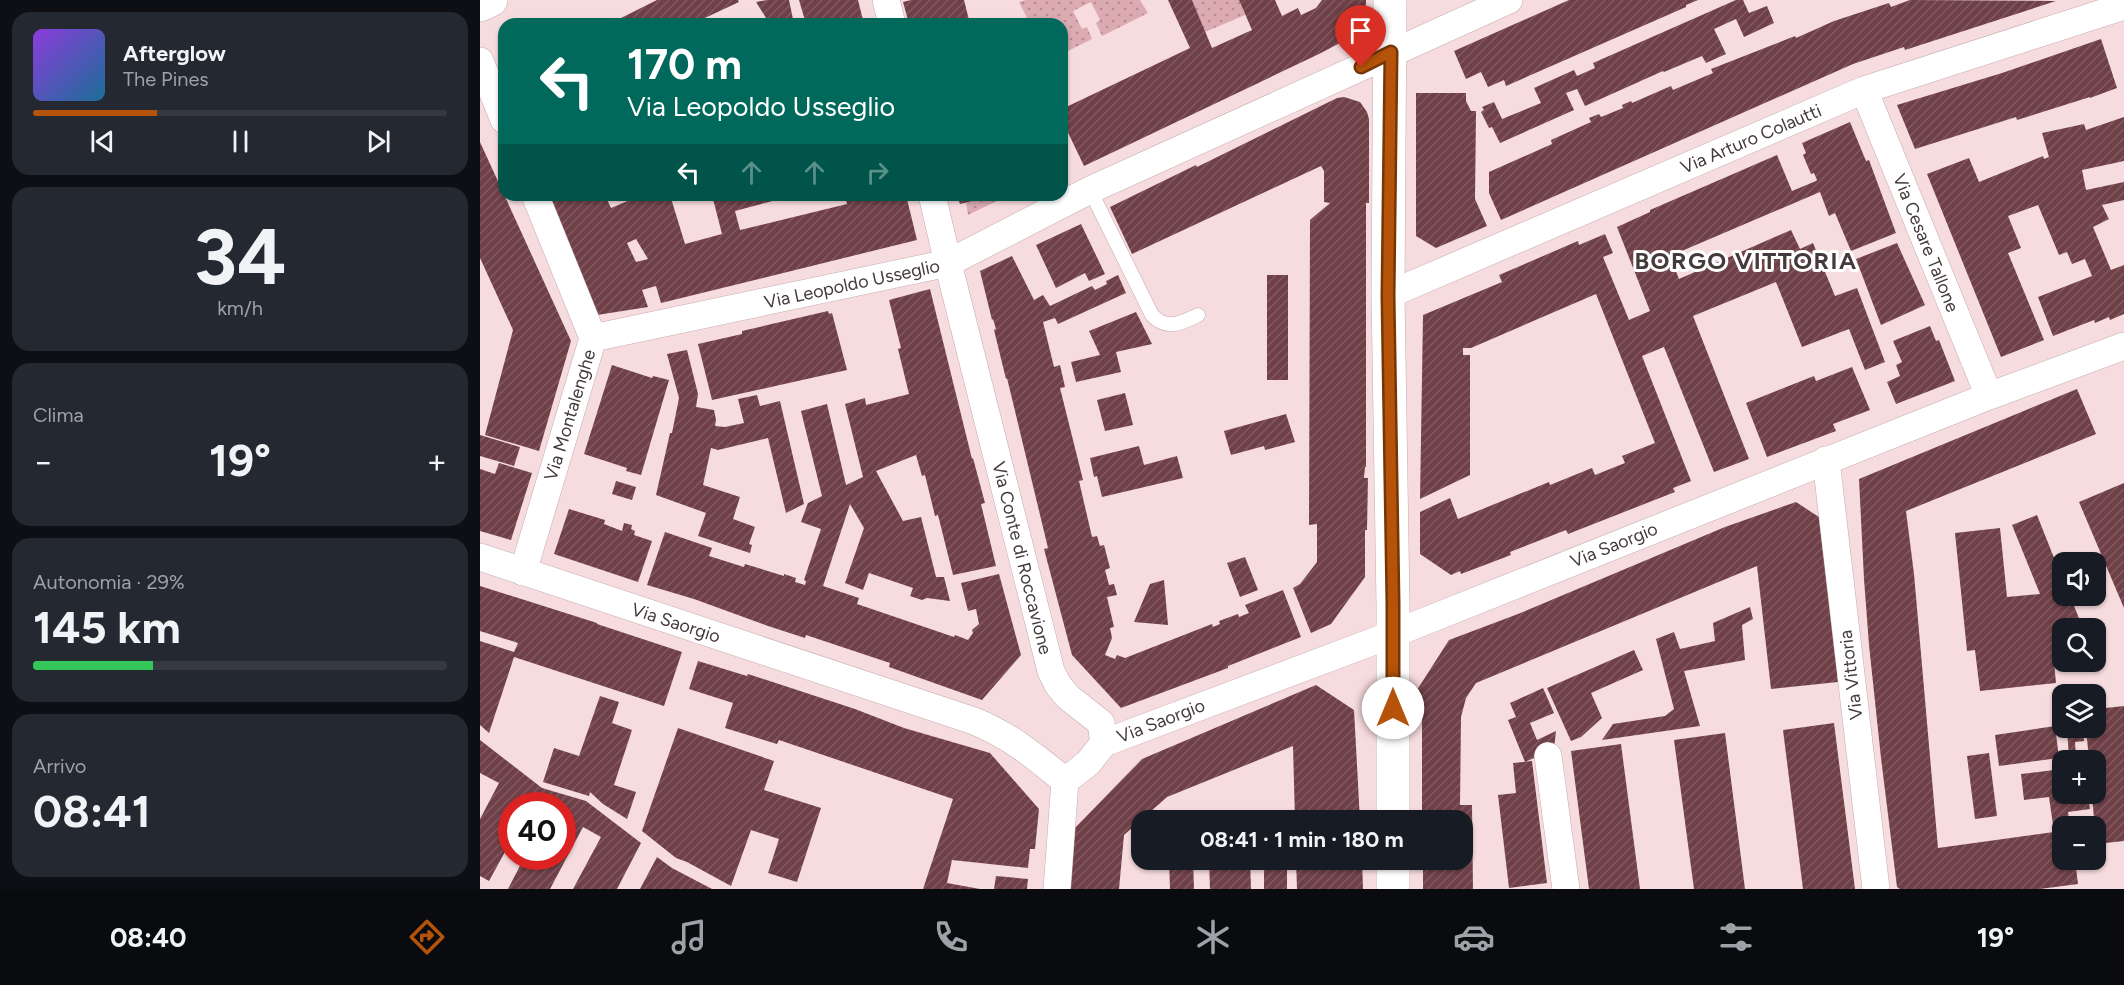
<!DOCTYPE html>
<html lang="it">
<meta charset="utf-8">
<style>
body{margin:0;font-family:Figtree,sans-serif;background:#242831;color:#f1f3f6;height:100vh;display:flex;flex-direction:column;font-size:22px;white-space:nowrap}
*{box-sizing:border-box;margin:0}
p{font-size:20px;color:#9ea1a6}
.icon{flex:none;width:33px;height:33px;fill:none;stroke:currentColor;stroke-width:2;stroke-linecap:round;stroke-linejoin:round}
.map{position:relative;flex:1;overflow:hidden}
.drawer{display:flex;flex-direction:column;gap:12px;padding:12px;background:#0d0f14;width:480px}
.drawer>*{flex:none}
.guide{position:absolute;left:18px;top:18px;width:570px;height:183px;border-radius:18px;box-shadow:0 2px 4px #0004;background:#00695c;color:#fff;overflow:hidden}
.controls{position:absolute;left:1572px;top:552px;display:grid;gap:12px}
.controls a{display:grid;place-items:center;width:54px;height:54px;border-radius:12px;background:#171b24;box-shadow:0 2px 4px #0004;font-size:30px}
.speed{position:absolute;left:18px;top:792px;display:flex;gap:12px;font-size:30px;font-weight:700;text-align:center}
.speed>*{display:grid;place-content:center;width:78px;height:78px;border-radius:50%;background:#171b24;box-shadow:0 2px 4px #0004;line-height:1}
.speed .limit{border:9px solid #d22;background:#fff;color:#111}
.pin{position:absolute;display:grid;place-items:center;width:51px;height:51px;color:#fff;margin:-62px -26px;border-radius:50% 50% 50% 0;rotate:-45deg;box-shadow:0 0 6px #0007}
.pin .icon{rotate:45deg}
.me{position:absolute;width:66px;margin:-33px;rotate:0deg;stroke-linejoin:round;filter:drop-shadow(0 0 4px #0008)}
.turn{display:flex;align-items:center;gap:21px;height:126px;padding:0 30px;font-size:27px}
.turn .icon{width:78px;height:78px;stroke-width:2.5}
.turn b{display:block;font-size:42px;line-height:51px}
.lanes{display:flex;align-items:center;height:57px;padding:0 30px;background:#0003;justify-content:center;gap:30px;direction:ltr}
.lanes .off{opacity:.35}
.big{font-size:45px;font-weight:700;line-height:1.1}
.drawer .widget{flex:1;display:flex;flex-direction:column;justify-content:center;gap:9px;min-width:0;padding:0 21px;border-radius:18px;background:#242831}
.drawer .dial{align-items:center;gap:0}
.dial b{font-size:78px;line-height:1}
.song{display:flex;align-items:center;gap:18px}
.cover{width:72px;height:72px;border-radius:9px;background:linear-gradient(135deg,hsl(270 70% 55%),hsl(200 70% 35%))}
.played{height:6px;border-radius:3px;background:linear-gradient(90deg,#b45309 30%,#363941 30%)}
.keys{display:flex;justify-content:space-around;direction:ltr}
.heat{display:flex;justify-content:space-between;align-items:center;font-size:33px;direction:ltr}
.charge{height:9px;border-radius:4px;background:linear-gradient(90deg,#34c759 29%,#363941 0)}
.trip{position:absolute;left:651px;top:810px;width:342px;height:60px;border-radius:18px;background:#171b24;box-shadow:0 2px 4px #0004;font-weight:700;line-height:60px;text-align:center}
.tabs{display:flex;height:96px;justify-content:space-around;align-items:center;background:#090b0e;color:#9ea1a6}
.tabs .icon{width:42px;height:42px}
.tabs .active{color:#b45309}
.tabs b{font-size:27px;color:#f1f3f6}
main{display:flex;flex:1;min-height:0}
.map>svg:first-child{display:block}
.grass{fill:url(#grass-dots)}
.building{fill:url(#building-hatch);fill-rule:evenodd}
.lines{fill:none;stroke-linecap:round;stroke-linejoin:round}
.service-casing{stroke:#c4abae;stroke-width:15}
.minor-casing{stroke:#c4abae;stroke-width:28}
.tertiary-casing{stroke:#c4abae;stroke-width:34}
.service{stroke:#fff;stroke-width:14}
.minor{stroke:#fff;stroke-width:27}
.tertiary{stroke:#fff;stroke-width:33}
.route-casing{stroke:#753606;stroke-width:15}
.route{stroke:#b45309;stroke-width:10}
.labels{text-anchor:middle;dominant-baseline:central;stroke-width:6;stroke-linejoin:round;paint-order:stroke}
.street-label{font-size:18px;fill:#443a3b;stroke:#fff}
.district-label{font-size:24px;font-weight:bold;letter-spacing:1.5px;fill:#443a3b;stroke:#fff}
</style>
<main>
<section class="drawer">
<div class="widget">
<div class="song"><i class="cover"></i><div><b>Afterglow</b><p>The Pines</p></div></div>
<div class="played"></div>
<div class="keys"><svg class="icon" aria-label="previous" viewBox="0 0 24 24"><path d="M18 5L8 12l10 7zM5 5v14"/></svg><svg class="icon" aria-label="pause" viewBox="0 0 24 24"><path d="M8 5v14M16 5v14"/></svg><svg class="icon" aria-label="next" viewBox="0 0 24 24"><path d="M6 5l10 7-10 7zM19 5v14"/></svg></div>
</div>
<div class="widget dial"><b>34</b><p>km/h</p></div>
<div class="widget"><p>Clima</p>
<div class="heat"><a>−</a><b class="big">19°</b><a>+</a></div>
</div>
<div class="widget"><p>Autonomia · 29%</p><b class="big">145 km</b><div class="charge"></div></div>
<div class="widget"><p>Arrivo</p><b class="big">08:41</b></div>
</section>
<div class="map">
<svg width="1644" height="889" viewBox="0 0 1644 889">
<defs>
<pattern id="grass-dots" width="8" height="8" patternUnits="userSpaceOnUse" patternTransform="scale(1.5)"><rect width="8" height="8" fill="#dcabb2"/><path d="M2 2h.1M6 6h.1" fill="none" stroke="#b48c92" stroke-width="1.8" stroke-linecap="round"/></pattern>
<pattern id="building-hatch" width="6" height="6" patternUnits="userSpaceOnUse" patternTransform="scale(1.5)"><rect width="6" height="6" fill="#704048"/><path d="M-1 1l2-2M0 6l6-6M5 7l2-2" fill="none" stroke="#815a61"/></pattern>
</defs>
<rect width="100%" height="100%" fill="#f7dcdf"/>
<!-- grass -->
<path class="grass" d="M546,0H660L668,13L622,36L616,23L620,20L611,2L593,11L602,29L607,27L612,39L582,54V24H550L539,2Z
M712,0H759L765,15L725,32Z
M514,195H529L488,215L486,202Z"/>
<!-- building -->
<path class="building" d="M177,0H258L259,2L212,24H129Z
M287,0H309L314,24H278L288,21L276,2Z
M319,0H378L384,24H326Z
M431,0H484L490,24H429L423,2Z
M688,0H712L732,48L772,30L759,0H795L802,16L818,8L821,15L836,8L842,0H886L885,24L877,34L839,54L604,166L582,120V109L710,48Z
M1089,0H1218L1206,5V7L1026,86L1024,80L1008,87L1001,72L986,79L974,51Z
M1256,0H1263L1269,13L1287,6L1294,23L1264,37L1256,19L1234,29L1246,54L1226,63L1222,56L1184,72L1183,71L1105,106L1097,89L1086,93L1094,110L1020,143L1012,127L1009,128L1001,112L1004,110L1002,107L1014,102L1022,119L1061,103L1054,88L1094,70L1097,76L1115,68L1113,63Z
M1430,0L1576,1L1425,50L1424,47L1373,64L1021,220L1009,193V172L1072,144L1071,140L1111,122L1109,118L1119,114L1121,117L1143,108L1142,105L1151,101L1152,103L1191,86L1193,90L1233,73L1231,69L1315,36L1316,38L1354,21L1409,3L1411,7Z
M1621,39L1637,88L1610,98V97L1537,120L1536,117L1435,149L1417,105L1522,73Z
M936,93H986V101L991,111H996L995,199L1007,226L956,248L936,236Z
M864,97L880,102L887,112L889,119V203H886V467H885L884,478H888L887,530H885V577L851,624L831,633L813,588L820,584L837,562V524L829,525L830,220L850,203L844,202V171L841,166L652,254L630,207L716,165L717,167L857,98Z
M1644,117V161L1602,170L1606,190L1644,182V200L1622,205L1629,219L1613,227L1631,270L1644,265V314L1630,320L1629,317L1615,323L1614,320L1573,336L1558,297L1612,276L1605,259L1592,264L1587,252L1579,255L1558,205L1528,216L1541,248L1528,253L1564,340L1521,357L1447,174L1489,158L1499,182L1563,156L1564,159L1569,157L1562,133L1604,124L1606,130Z
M1370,122L1386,161L1389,160L1416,233L1371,251L1355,213L1349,216L1340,192L1190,256L1199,279L1311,230L1320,249L1333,243L1355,296L1377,288L1405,362L1385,370L1369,329L1322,347L1296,282L1213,316L1269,459L1234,472L1184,347L1162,356L1211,481L1193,488L1195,492L1088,534L1086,530L1030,552L1031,555L981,574L980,571L971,575L940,554V512L970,498L978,519L1069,482L1070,485L1112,468L1115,475L1145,463L1142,456L1175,443L1116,294L991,348H983V355H990V475L940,499L943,315L1022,282L1019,275L1098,241L1099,245L1125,234L1133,253L1123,257L1149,320L1170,311L1137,227L1170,212V210L1297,155L1312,191L1336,181L1337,180L1334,173L1331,174L1323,155L1326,153L1322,143Z
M0,142L91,341L59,451L5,435L33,330L0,258Z
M68,195H125L131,208L162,195H190L205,244L242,234L232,195H315L255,211L260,230L367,204L365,195H426L437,240L181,303L176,286L162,290L168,307L117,315ZM156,239L168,259L156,262L147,243Z
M477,195H511V196L480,204Z
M601,224L625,274L609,281L605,273L576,288L556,245Z
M1417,243L1445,305L1401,325L1376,259Z
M532,256L554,300L563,295L570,306L612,286L615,290L627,284L626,281L638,275L646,293L578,324L575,318L563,322L574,367L580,365L585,387L580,388L603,480L599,481L612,537L617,536L620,546L624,545L630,568L625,570L629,585L634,584L637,595L627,597L634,627L630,628L632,638L625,655L635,659L637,655L645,658L732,624L733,627L740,624L739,621L758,614L759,617L769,613L765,605L803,590L821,637L748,666V668L641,708L592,655L564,549L568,548L527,378L526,379L514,330L516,329L513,319L512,320L500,271Z
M787,275H808V380H787Z
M450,289L492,459L493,458L505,503L501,504L516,566L473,575L458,515L455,516L445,475L442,476L436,455L396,471L423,521L441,517L456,577H464L470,601L447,598L442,600L430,596L433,588L389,573L383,590L365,583L384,528L370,504L343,586L379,598L377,604L474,637L475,635L488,640L493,633L492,630L499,624L496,609L488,611L481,583L519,574L541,655L502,700L409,667L410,663L326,635L325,638L288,626L214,599L167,585L185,532L232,548L229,556L264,567L265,564L304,576V574L316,578L315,582L325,585L326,581L324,580L341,529L321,522L328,503L342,496L321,411L347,404L366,485L383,477L365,404L385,398L386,405L429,394L418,349L421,348L409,300Z
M348,311L349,314L352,313L367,370L232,400L218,344L262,334V331Z
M656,312L672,344L636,352L641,372L596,382L591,362L620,355L609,331Z
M1450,326L1456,341L1459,340L1475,381L1416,404L1407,382L1420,376L1416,365L1422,362L1413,341Z
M207,350L218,394L216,407L234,410L236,420L235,426L245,427L264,423L258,399L277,395L280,406L300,401L324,504L306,513L288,438L238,450L231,448L223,485L260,497L253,519L275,527L269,544L272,545L270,553L218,536L226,513L176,495L190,433H192L199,398L187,354Z
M132,365L172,378L173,376L189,380L161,475L146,471L147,468L104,454Z
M1372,367L1390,410L1353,424L1356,431L1287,457L1266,403L1334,376L1336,381Z
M1597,389L1616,434L1426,511L1434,574L1458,848L1574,832L1569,797L1544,800L1541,774L1582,769V794H1607L1610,809L1588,812L1590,826H1582V860H1595L1598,884L1560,889H1420L1417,887L1401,758L1389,645L1384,579L1379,479Z
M645,393L653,425L625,431L617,400Z
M806,414L815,442L785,450L784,446L751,455L744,431Z
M0,435L40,447L34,466L0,456Z
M659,446L664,465L697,456L703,478L622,497L617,476L614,477L610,458Z
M19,463L52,473L31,540L0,531V469L15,474Z
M136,481L156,487L152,500L132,494Z
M1644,483V608L1599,502Z
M1316,502L1345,521L1358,682L1291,689L1277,566L996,683L986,698L981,717L980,805H992L993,889H943V860H982V820H942V717L937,690L969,640L1038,614L1245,527Z
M89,509L125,520L124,524L142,531L144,523L152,525L151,529L155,531L154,535L172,541L158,582L74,554Z
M1557,515L1582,578V596H1590L1603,628H1582V641L1572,642L1576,683L1500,691L1495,650L1487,651L1475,533L1520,528L1527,597L1560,594L1532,525Z
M765,557L778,590L760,597L747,563Z
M684,580L688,625L654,622L670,584Z
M0,586L117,623V624L202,652L184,706L34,657L9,733L0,725V641L34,652L38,643L0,631Z
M1270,607L1273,619L1262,625L1265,660L1204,671L1220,726L1122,740L1133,724L1185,716L1194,709L1176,639L1194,632L1200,649L1235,641L1233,623Z
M1154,650L1163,670L1111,693L1122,718L1101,737L1091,741L1067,688Z
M218,661L267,676L268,674L375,709L424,728L510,753L559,809L555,849H550L548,868L472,860L467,883L500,889H443L473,799L299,740L297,744L245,728L253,703L209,689Z
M836,685L874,710L880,820H815L813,746L687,797L644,835L639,889H588L592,831L662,759Z
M1063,688L1074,713L1050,723L1057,740L1076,731L1074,749L1045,762L1028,720L1036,717L1030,703Z
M120,696L139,702L132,723L152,730L134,785L156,792L147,819L123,804L110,792L109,796L63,782L74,748L99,756Z
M1644,706V841L1616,844L1612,794H1616V760H1609L1606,728H1616V709Z
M1354,723L1375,889H1323L1303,730Z
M1575,726L1579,758L1519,766L1515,735Z
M198,728L294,761L284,790L341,808L317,882L288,873L299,839L271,830L251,886L207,862L196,858L162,831Z
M1587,728H1602L1604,741L1595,742L1596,757L1589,758Z
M1245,733L1265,889H1214L1194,740Z
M0,740L62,788L106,801L161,843L137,889H93L121,837L103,827L70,889H28L45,856H82V806H60L52,801L49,806H32V839L9,881L0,876V819L19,783L0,773Z
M1141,744L1160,889H1109L1091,751Z
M1509,753L1517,816L1495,819L1487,756Z
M1052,761L1067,883L1029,888L1018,795L1036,793L1033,763Z
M177,857L192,868L232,889H160Z
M689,860H713L714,889H690Z
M729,860H770L771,889H730Z
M784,860H807V889H784Z
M816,860H882L883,889H817Z
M516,876L548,879L547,889H514Z"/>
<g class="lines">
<defs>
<path id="service" d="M610,190L672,315C687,331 701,323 718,315"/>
<path id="minor" d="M406,0L412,24
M0,61L24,120
M1384,90L1509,396
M452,195L468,263L571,671L578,685L588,697L621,723L624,743L608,763L585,781L577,889
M908,295L1384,90L1644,6
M113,338L468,263L610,190L1029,0
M1346,460L1396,889
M0,557L494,721C529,735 556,757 585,781
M43,572L113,338L55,195
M624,743L913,634L1509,396L1644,346
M1068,756L1086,889"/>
<path id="tertiary" d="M910,0L908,295L913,604V820
M0,5L11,0
M913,889V860"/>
</defs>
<!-- service casing -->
<use href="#service" class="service-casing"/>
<!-- minor casing -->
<use href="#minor" class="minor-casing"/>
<!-- tertiary casing -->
<use href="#tertiary" class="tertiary-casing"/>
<!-- service -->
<use href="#service" class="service"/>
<!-- minor -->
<use href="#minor" class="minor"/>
<!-- tertiary -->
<use href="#tertiary" class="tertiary"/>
</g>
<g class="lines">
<defs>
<path id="route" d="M881,67L911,52L908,296L913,604V708"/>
</defs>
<!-- route casing -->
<use href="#route" class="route-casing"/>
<!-- route -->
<use href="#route" class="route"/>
</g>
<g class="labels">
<!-- street labels -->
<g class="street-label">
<text transform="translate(1271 139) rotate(-23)">Via Arturo Colautti</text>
<text transform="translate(1446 243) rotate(68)">Via Cesare Tallone</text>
<text transform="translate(372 284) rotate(-12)">Via Leopoldo Usseglio</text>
<text transform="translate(90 415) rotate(-73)">Via Montalenghe</text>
<text transform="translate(1134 545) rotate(-22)">Via Saorgio</text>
<text transform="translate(542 558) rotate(76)">Via Conte di Roccavione</text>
<text transform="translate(196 623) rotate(18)">Via Saorgio</text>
<text transform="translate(1371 675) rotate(-97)">Via Vittoria</text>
<text transform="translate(681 721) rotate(-21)">Via Saorgio</text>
</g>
<!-- district labels -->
<g class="district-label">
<text x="1266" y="260">BORGO VITTORIA</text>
</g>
</g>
</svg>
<div class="controls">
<a><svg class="icon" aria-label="sound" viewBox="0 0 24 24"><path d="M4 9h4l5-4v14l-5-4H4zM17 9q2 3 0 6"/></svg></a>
<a><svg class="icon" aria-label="search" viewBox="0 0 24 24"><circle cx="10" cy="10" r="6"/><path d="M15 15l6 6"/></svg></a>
<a><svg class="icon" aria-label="layers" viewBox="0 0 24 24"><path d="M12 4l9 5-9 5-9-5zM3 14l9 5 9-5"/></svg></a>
<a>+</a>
<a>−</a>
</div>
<div class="speed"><div class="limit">40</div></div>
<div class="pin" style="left:881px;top:67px;background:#d93025"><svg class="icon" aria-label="arrive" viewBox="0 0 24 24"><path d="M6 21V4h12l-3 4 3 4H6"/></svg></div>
<svg class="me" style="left:913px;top:708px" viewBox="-20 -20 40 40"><circle r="19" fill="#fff"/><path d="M0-13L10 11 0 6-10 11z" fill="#b45309"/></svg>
<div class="trip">08:41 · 1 min · 180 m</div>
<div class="guide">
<div class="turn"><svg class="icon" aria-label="left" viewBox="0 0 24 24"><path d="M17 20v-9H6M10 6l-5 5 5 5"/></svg><div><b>170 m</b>Via Leopoldo Usseglio</div></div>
<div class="lanes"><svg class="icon" aria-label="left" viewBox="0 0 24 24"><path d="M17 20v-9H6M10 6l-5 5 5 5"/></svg><svg class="icon off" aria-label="ahead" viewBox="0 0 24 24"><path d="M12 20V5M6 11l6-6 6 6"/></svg><svg class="icon off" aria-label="ahead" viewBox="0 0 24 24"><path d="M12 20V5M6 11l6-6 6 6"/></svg><svg class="icon off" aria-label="right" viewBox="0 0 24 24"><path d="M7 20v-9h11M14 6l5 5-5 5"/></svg></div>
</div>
</div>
</main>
<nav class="tabs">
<b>08:40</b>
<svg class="icon active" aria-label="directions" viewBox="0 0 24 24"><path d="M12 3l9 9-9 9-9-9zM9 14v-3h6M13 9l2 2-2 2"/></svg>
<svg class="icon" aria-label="music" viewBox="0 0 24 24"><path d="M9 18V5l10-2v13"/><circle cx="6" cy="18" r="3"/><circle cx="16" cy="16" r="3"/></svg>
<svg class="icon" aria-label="phone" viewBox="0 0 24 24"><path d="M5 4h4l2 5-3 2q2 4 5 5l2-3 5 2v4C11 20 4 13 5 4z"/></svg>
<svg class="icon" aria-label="climate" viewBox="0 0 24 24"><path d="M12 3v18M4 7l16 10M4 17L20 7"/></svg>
<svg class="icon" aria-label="car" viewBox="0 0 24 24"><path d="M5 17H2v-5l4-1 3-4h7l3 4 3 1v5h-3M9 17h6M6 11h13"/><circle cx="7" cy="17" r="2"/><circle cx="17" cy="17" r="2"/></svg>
<svg class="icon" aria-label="filters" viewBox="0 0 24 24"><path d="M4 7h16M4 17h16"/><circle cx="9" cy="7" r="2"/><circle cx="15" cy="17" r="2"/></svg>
<b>19°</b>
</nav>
